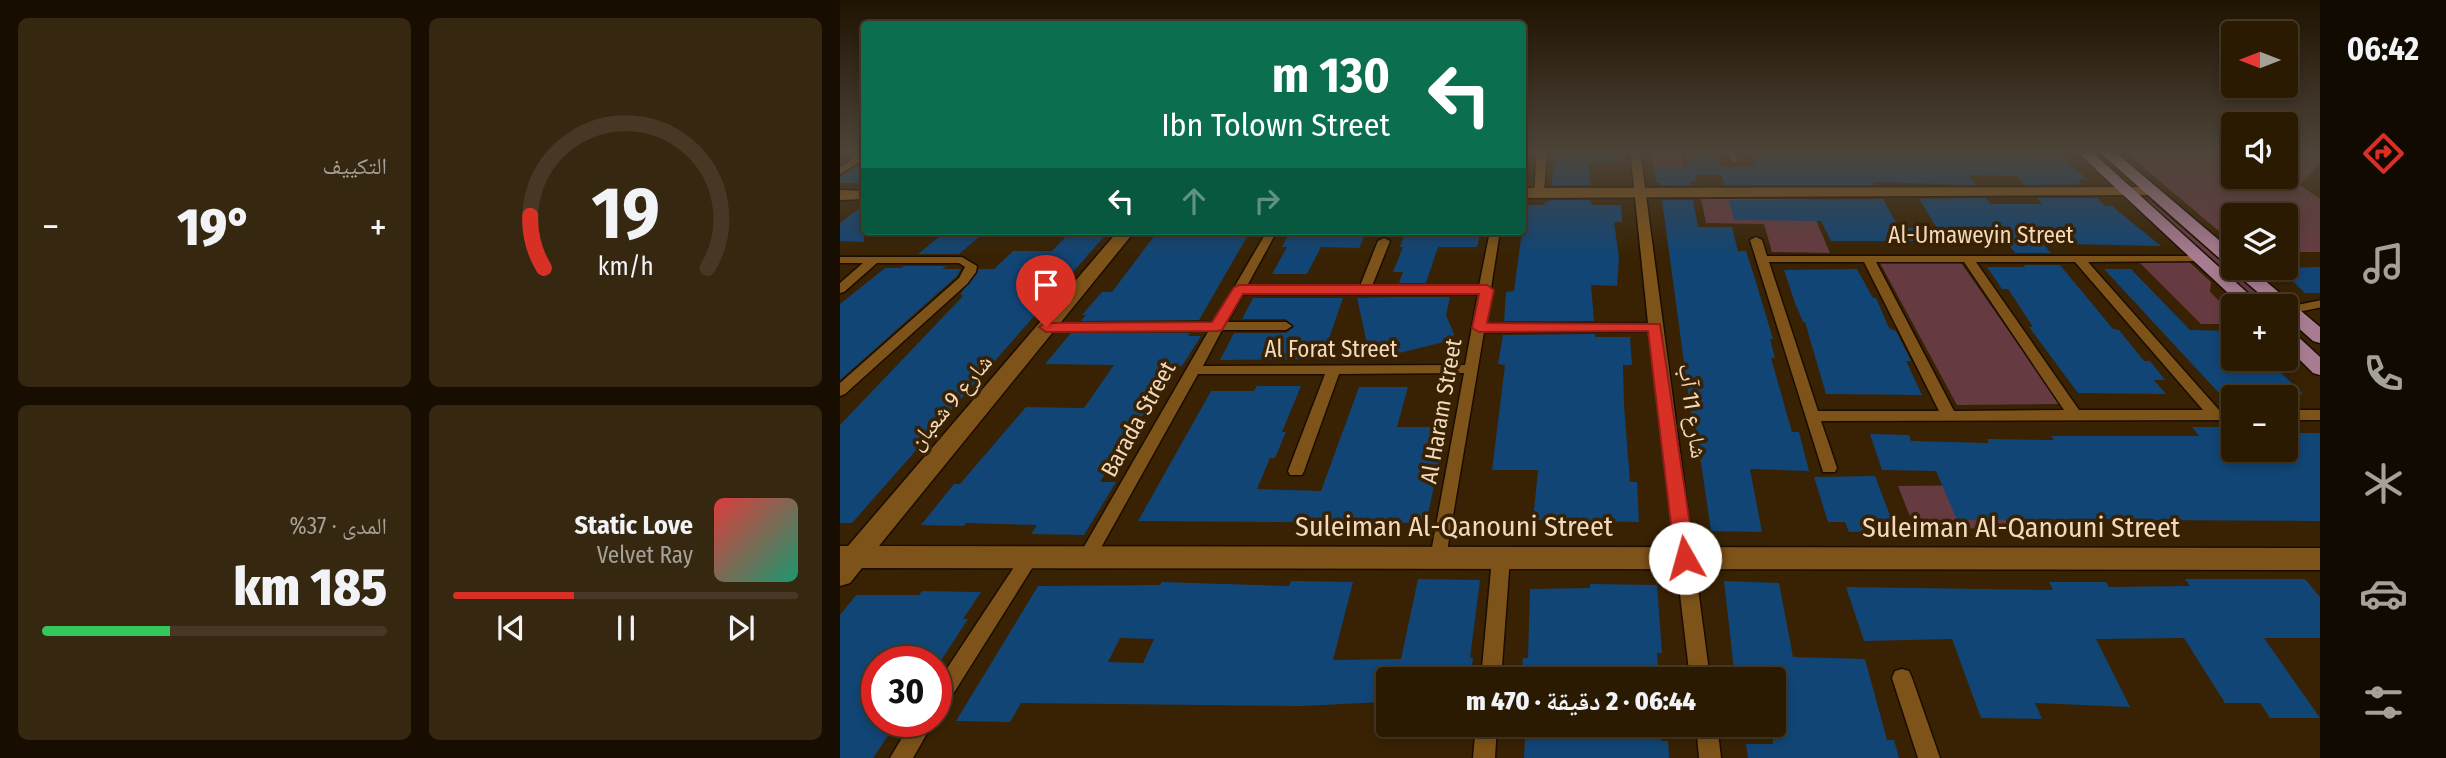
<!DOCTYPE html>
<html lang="ar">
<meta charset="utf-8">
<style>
body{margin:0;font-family:"Fira Sans Condensed","Noto Naskh Arabic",sans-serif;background:#362711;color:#f1f3f6;direction:rtl;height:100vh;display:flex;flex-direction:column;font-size:26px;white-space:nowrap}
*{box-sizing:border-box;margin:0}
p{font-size:23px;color:#a5a199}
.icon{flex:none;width:38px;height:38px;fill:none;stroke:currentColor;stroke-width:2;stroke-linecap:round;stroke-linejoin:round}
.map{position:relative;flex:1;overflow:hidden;direction:ltr}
.drawer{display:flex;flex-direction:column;gap:18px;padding:18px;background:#170e01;width:840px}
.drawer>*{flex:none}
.hud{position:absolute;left:21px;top:21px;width:665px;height:214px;border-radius:7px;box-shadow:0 4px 10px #0003,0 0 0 2px #463824;direction:rtl;background:#0b6e4f;color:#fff;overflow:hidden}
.needle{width:46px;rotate:270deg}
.controls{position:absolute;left:1381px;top:21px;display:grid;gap:14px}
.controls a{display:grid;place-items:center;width:77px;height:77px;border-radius:7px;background:#2a1a02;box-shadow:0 4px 10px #0003,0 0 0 2px #463824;font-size:35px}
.speed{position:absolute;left:21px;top:646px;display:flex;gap:14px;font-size:35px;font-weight:700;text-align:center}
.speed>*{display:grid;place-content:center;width:91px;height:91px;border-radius:50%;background:#2a1a02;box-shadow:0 4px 10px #0003,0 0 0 2px #463824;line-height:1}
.speed .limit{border:10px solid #d22;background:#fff;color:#111}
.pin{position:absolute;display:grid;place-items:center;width:60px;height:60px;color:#fff;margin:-72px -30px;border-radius:50% 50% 50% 0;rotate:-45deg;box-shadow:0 0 7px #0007}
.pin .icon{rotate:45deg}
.me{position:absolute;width:77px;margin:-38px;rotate:353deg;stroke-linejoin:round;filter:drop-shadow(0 0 5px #0008)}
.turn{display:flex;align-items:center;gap:24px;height:147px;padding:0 21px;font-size:32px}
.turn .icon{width:91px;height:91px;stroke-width:2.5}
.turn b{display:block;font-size:49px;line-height:60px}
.lanes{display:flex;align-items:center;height:66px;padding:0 21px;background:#0003;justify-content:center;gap:35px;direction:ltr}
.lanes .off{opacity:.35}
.big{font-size:52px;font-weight:800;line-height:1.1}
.drawer .widget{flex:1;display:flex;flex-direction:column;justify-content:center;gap:10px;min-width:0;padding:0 24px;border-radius:10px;background:#362711}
.drawer .dial{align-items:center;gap:0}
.dial svg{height:182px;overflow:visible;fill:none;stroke:#463824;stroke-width:7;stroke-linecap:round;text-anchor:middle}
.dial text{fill:#f1f3f6;stroke:none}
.song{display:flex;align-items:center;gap:21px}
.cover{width:84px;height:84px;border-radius:10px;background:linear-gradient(135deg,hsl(0 70% 55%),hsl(160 70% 35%))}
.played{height:7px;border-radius:4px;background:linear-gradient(90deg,#d93025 35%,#463824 35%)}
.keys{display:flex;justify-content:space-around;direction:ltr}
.heat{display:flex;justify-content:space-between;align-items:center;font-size:38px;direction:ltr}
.charge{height:10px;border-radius:5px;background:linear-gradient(90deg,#34c759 37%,#463824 0)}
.drawer .tiles{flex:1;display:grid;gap:18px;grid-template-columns:repeat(2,1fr)}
.trip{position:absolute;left:536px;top:667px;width:410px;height:70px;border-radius:7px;background:#2a1a02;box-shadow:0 4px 10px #0003,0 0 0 2px #463824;font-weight:800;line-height:70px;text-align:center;direction:rtl}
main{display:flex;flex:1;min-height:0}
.tab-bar{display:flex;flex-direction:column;width:126px;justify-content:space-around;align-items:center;background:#110a01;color:#a5a199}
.tab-bar .icon{width:49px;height:49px}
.tab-bar .active{color:#d93025}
.tab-bar b{font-size:32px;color:#f1f3f6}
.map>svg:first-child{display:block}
.green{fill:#653b41}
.building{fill:#114575;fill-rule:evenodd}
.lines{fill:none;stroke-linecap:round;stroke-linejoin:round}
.lane-casing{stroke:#1a0d00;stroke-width:10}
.street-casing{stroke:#1a0d00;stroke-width:3}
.secondary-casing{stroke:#1a0d00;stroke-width:3}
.primary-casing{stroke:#1a0d00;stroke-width:3}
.lane{stroke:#7e5319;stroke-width:7}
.street{fill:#7e5319;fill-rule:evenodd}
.secondary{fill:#7e5319;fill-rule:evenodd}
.primary{fill:#a77c91;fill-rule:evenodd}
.route{fill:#d93025;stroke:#8d1f18;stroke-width:2}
.labels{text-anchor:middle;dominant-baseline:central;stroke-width:7;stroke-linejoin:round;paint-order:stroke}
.street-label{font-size:23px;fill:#f2d9be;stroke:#382203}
.near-street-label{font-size:28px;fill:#f2d9be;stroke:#382203}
</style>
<main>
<nav class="tab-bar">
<b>06:42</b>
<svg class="icon active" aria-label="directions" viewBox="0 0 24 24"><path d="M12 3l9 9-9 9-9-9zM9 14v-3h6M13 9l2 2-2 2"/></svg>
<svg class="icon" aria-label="music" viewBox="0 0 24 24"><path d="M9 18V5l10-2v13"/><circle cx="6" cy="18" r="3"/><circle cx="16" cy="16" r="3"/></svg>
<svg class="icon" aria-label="phone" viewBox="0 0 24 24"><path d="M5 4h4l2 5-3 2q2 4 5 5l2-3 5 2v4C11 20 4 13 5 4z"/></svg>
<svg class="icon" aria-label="climate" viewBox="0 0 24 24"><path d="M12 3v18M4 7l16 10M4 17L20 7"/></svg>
<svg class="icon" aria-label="car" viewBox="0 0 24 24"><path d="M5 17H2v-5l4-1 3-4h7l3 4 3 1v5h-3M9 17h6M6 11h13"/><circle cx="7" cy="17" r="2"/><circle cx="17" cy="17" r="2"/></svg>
<svg class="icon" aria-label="filters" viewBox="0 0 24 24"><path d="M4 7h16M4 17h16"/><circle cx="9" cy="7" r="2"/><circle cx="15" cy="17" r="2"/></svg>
</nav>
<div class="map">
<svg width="1480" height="758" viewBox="0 0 1480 758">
<rect width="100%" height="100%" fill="#382203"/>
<!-- green -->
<path class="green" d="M1283,150H1393V177H1446V150H1480V163L1460,185L1480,199V252H1446V215H1393V243Z
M811,151H840L848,182H817Z
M861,199H967L990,253L932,252L924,224L866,223Z
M1309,200L1434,306H1423L1306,202Z
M1299,262H1349L1371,282L1370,292L1393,314V324H1361Z
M1040,263H1121L1220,404L1117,405Z
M1147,485L1170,528L1075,529L1058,486Z"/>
<!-- building -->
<path class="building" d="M714,150H779L780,164L749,163L750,185H712Z
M844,150H876L881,167H915L908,150L1076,153L1214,150L1248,180H1237L1242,184L1185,185L1177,176L1129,175L1136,185L1033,182L1035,185H885L881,175H855L857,181H850L851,185H820V182H816L813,167H847Z
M24,162V183H0V177Z
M1146,198L1150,204H1202L1197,198H1257L1266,206H1272L1321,246L1229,244L1231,246L1204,245L1211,253H1175L1166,241H991L981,221L894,220L889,200L1043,199L1059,228H1097L1079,199Z
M711,200H750L752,205H781L782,222H774L779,257L777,286L751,285L754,321H664L666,292L674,291L682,231V205H704L705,202Z
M822,200H853L858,227H892L898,251H906L915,279L933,339H930L935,358H931L952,432H959L969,471L910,469L922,532L871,531L855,422H852Z
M24,205V242L0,241V223Z
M106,231H146L119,254H78Z
M231,231H269L12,523H0V425L123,296L120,294L139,269H154L173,251H212Z
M318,231H405L402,235H408L359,320L241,321L246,315H242L262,292H272Z
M450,231H527L519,248L481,247L467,274H432L447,247H442Z
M565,231H641L637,247H598L586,283H559L563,272H553L563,247H560Z
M1184,265H1220L1273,329L1279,330L1304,361H1310L1325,380H1314L1326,394L1238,393L1189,327H1193L1168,289H1162L1147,267H1185Z
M64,266H107L102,269H121L117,276L0,380V304L45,268H61Z
M1480,267V293H1465L1439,268Z
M1017,269L1033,298H1036L1049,328L1056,331L1071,361H1066L1082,395L986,394L965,322H963L955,303L944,270Z
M1264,269H1291L1350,330L1393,331V365L1434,366L1463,394L1378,392Z
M555,297H610L606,315L614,334L612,340L555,354L554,348L529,353L517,298Z
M413,298H503L482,359L380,360L394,333H446L454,327L446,319H402Z
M231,333H350L348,336H361L342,366H334L260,482H276L244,535L191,534L197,525L126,523L124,526L81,525L114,484H120L186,407L244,408L274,365L205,364Z
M755,334V337H790L792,365H783L784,406L790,482H797L799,522L693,520L698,470H652L665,365L658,364L663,335Z
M417,386H461L442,432H446L435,458H430L417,489L481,491L519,387H568L557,427H607L586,523L298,521L371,391H414Z
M1352,427H1393V450H1446V433H1480V521L1291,520L1298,532H1277L1269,519L1117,520L1096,471L1042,470L1030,434L1069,435L1071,441L1149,443L1147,439L1214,440L1211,436H1359Z
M1035,476L1056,531L1009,532L1005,522H988L974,477Z
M578,579L640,580L630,658H633L630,679H545L541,702L463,706L181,703L170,722L116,721L198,586L320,585L322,582L449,586L451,581L513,582L493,660L561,659ZM280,638L314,639L303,663L268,662Z
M1345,579H1465L1480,597V638H1424L1480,718H1430L1420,703H1385L1344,638L1256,639L1290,707L1195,703L1202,719L1141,718L1112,639L1024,641L1006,587L1213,590L1209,582H1266L1269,587L1350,586Z
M884,581L939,583L953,657L1025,659L1047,740H1054L1059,758H908L906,744H933V679H895Z
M750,584L817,585L822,653H817L819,679H681L683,658H688L690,589L750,588Z
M82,591L141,592L123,619H128L100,662H37V721H58L33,758H0V615L16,595H79Z
M686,724H821V741H828L829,758H684Z"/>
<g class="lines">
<defs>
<path id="lane" d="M1450,310L1480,304"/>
<path id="street" d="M697,150H707L704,193L699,196L694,193Z
M790,150H800L870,679H850L809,331L644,332L605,563L599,565L593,563L590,558L624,373L499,374L464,471L462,475H450L448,471L485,374H358L253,562L247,564L241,562L238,557L241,552L369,330L206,331L201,330L200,327L201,324L374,322L427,231H437L407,286H520L538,241L544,238L550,241L532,286H639L650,231H660L651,288L653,290L651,293L645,324L808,323ZM403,294H638L625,365L363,366L382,330H446L452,326L446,322H387Z
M886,150H896L897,162H891Z
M24,152V159L0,174V167Z
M916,237L922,240L927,256H1364V260L1360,261L1248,262L1379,410H1393V420L981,421L997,468L995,472H983L910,240ZM929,262H1024L1099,411H978ZM1036,262H1124L1224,410L1114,411ZM1136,262H1235L1363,410H1239Z
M0,257H122L137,266L136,272L127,284L5,394L0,396V383L119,278L125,267L119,263H37L4,292L0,293V283L23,263H0Z
M1446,410H1480V420H1446Z
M190,550L196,552L199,557L196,562L103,710L96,713V685L184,552Z
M661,551L667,553L670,558L661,679H641L652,558L655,553Z
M1062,669L1069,671L1072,678L1100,758H1078L1052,678L1055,671Z
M72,721H94L73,758H50Z
M636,724H657L655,758H633Z
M856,724H877L881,758H859Z"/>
<path id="secondary" d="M1313,187L1318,189L1321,192L1318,195L682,198V188Z
M0,190L24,191V199L0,200Z
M278,231H295L39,546L1480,548V570L22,568L10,583L0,586V546H8Z"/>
<path id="primary" d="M1235,150H1250L1422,306H1402Z
M1257,150H1273L1393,252V268H1410L1480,327V343L1473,341L1446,317V306H1434L1394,272L1393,266L1387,265Z
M1446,330L1453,332L1480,357V375L1473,373L1446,346Z"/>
</defs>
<!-- lane casing -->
<use href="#lane" class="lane-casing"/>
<!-- street casing -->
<use href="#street" class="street-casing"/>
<!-- secondary casing -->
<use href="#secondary" class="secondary-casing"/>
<!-- primary casing -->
<use href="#primary" class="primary-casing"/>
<!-- lane -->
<use href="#lane" class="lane"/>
<!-- street -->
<use href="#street" class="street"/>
<!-- secondary -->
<use href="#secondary" class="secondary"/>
<!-- primary -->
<use href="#primary" class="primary"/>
</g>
<!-- sky -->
<linearGradient id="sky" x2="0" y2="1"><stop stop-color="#1f1302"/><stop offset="0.59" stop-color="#4d4439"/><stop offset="1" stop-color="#4d4439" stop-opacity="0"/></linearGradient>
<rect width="1480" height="256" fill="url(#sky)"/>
<!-- route -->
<path class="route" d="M399,285H647L654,290L647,323L820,324L855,558L853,564L845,566L838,564L835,558L808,331L639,332L632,328L639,294H403L382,330L377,331L206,332L199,327L206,323L372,322L394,287Z"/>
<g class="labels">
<!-- street labels -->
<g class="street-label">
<text x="1141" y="235">Al-Umaweyin Street</text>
<text x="491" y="349">Al Forat Street</text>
<text transform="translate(110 402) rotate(-50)">شارع 9 شعبان</text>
<text transform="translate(601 411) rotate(-80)">Al Haram Street</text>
<text transform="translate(853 411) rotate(82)">شارع 11 آب</text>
<text transform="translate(298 419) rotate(-61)">Barada Street</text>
</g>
<!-- near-street labels -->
<g class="near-street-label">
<text x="614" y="526">Suleiman Al-Qanouni Street</text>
<text x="1181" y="527">Suleiman Al-Qanouni Street</text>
</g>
</g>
</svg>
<div class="controls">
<a><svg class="needle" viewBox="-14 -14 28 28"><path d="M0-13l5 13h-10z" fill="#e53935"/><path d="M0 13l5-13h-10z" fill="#a5a199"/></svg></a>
<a><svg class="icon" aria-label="sound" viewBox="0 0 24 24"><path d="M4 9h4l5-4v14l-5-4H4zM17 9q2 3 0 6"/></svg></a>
<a><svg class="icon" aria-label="layers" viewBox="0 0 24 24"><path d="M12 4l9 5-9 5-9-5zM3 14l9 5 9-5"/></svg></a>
<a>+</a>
<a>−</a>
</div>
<div class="speed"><div class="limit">30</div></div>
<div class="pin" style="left:206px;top:327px;background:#d93025"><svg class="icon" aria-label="arrive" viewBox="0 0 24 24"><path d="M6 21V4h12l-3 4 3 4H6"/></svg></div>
<svg class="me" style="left:845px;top:558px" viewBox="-20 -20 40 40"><circle r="19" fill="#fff"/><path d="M0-13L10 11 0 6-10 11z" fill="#d93025"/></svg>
<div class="trip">06:44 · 2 دقيقة · 470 m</div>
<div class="hud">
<div class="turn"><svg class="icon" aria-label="left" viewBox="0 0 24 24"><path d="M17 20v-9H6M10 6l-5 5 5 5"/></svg><div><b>130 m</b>Ibn Tolown Street</div></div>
<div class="lanes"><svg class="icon" aria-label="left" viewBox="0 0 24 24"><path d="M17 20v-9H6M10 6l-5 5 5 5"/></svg><svg class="icon off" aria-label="ahead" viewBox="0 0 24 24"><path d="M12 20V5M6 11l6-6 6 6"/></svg><svg class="icon off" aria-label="right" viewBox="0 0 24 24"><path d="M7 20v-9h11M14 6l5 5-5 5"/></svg></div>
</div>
</div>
<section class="drawer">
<div class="tiles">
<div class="widget dial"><svg viewBox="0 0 100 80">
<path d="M14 69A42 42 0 1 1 86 69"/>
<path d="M14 69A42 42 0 0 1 8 46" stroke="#d93025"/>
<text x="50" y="56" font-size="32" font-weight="700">19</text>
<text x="50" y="72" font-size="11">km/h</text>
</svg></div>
<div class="widget"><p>التكييف</p>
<div class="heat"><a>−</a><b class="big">19°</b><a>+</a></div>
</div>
<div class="widget">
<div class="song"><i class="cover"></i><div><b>Static Love</b><p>Velvet Ray</p></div></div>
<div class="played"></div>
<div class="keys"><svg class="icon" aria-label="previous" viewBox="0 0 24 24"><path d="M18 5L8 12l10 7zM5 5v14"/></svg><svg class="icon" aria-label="pause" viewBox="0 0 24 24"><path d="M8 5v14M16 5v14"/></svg><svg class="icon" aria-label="next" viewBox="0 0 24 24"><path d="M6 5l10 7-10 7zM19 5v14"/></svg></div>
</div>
<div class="widget"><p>المدى · 37%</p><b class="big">185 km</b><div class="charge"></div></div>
</div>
</section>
</main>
